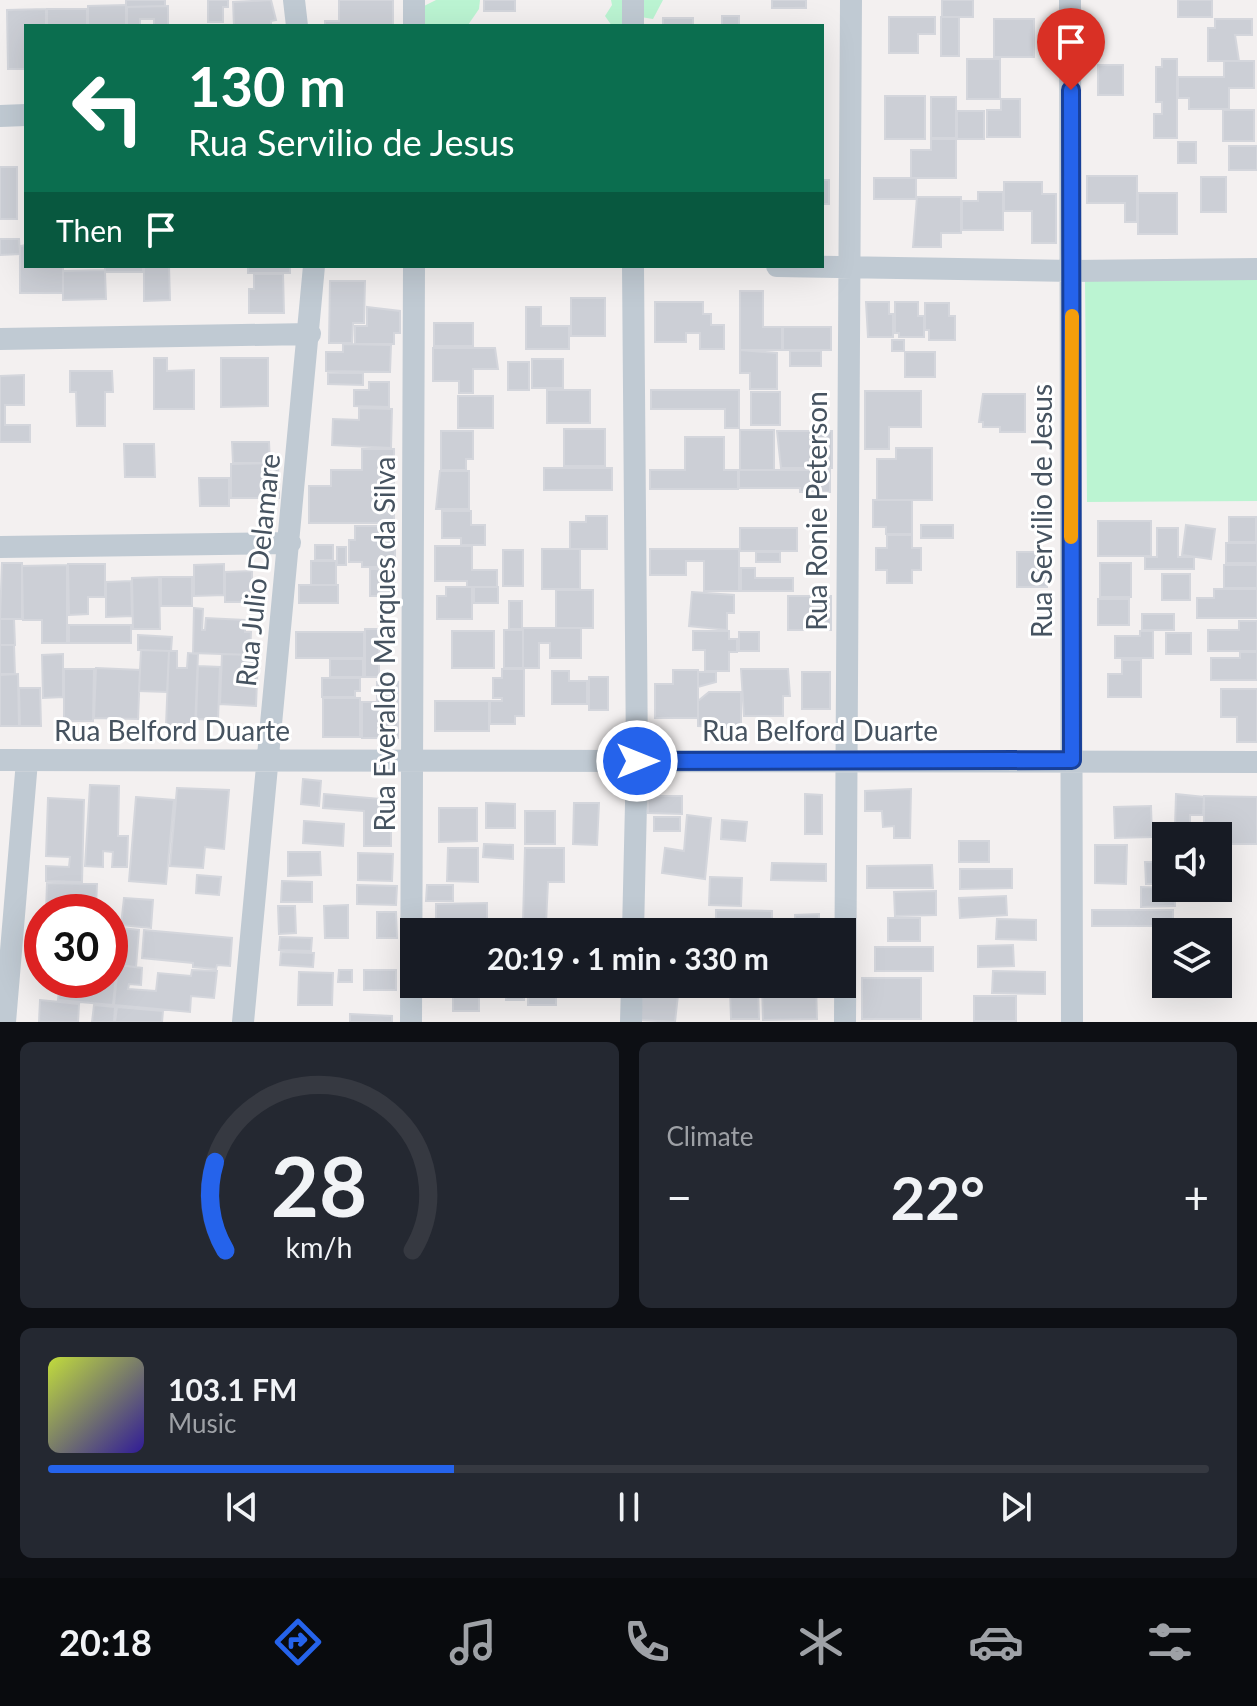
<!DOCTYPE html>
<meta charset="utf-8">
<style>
body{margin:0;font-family:Lato,sans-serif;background:#242831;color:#f1f3f6;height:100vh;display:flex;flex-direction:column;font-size:30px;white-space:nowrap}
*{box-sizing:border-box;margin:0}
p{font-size:26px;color:#9ea1a6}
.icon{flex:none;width:44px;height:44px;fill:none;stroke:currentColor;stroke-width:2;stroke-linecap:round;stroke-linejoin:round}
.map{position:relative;height:1022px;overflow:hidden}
.details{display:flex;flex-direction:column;gap:20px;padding:20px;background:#0d0f14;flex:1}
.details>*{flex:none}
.guide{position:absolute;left:24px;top:24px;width:800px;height:244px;border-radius:0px;box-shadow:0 8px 32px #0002;background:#0b6e4f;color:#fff;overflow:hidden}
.fabs{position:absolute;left:1152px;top:822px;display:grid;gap:16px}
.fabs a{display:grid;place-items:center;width:80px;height:80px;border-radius:0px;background:#171b24;box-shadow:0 8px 32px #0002;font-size:40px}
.speed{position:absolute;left:24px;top:894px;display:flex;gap:16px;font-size:40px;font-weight:700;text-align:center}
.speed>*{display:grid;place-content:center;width:104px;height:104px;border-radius:50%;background:#171b24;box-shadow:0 8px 32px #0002;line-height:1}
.speed .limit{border:12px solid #d22;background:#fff;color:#111}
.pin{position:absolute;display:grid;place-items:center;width:68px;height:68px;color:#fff;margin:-82px -34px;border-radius:50% 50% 50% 0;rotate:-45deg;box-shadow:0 0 8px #0007}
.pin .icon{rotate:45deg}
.me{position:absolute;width:88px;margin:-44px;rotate:90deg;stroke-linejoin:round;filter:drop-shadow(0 0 6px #0008)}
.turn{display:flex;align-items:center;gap:28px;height:168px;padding:0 32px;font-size:36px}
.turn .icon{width:104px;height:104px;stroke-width:2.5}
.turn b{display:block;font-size:56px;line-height:68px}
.then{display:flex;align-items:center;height:76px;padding:0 32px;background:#0003;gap:16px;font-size:30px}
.big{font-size:60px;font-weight:700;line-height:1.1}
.details .tile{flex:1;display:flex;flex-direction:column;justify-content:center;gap:12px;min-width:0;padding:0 28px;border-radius:12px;background:#242831}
.details .dial{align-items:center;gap:0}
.dial svg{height:208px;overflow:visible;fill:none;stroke:#363941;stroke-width:7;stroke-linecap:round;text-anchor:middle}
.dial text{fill:#f1f3f6;stroke:none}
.song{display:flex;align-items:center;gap:24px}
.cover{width:96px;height:96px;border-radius:12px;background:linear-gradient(135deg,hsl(70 70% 55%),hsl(250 70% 35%))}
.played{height:8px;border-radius:4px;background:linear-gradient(90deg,#2563eb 35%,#363941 35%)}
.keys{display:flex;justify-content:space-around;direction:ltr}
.heat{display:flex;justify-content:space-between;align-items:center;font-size:44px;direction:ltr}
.details .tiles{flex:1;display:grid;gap:20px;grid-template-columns:1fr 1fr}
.tile:last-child{grid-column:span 2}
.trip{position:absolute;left:400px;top:918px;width:456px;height:80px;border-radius:0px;background:#171b24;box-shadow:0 8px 32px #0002;font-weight:700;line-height:80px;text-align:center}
.dock{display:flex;height:128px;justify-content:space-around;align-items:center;background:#090b0e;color:#9ea1a6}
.dock .icon{width:56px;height:56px}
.dock .active{color:#2563eb}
.dock b{font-size:36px;color:#f1f3f6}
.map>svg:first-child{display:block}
.green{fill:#bbf4d2}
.building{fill:#cccfd6;stroke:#d4d6dc;stroke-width:2}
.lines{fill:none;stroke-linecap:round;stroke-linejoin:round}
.minor{stroke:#c0cad3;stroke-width:22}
.route-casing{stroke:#184099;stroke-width:20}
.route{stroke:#2563eb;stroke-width:14}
.slow{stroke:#f59e0b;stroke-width:14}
.labels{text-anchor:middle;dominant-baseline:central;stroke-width:6;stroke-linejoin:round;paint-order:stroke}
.street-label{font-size:28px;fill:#465360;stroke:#fff}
</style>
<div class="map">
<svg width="1257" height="1022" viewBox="0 0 1257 1022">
<rect width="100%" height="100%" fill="#f3f0f0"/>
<!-- green -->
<path class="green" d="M436,0H480L479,9L468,25L421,26L416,10Z
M611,0H663L653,19L622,14L625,26H612L605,16L612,5Z
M1085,279H1257V501L1087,502Z"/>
<!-- building -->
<path class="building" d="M126,0H165V6L126,7Z
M208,0H228V7H223V22H208Z
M271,0L276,20L271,21V26H234L233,2Z
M339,0H393V26H325V21H339Z
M484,0H515V11H484Z
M772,0H806V8H772Z
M942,0H973V17H942Z
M1178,0H1212V17H1178Z
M126,5V26H88V6Z
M168,6V26H154V19H140V26H127V7Z
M46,9V26H26V69H8L7,10Z
M47,9H87V26H47Z
M722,16H739V26H722Z
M889,17H935V34H918V53H889Z
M941,17H959V56H941Z
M663,18H693V26H663Z
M994,19H1034V57H994Z
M1215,19H1252V35H1235L1239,61H1208V28H1215Z
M967,59H1000V99H967Z
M1162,59H1177V138H1154V114H1162V102H1156V67H1162Z
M1224,61H1254V88H1229V109H1189V98H1178V77H1224Z
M1098,65H1123V95H1098Z
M885,96H925V139H885Z
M931,97H956V138H931Z
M1001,99H1020V137H987V110H1001Z
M1223,110H1254V141H1223Z
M957,111H984V139H957Z
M931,139H956V178H911V150H931Z
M1178,142H1196V163H1178Z
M1229,146H1257V170H1229Z
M0,167H17V219H0Z
M1087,176H1137V222H1125V203H1087Z
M1201,177H1226V212H1201Z
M874,178H916V199H874Z
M822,180H829V204H822Z
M1004,182H1042V194H1056V243H1032V211H1004Z
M978,192H1003V230H962V201H978Z
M1138,193H1177V234H1138Z
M917,197H961V233H941V247H913Z
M0,239H19L20,254L0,255Z
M26,245V266H63V293H20V246Z
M105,266H143V272H105L106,299L63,300V271L105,270Z
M144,266H169L170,300L144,301Z
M248,266H290V273H248Z
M254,274H283L284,313H249V289H254Z
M330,281H365L364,323H353L352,343H329Z
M740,291H763V327H782V350H740Z
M571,298H605V336H571Z
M655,302H703V314H711V325H724V349H700V333H686V342H655Z
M866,302H889V314H893V337H868Z
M895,302H918V316H924V337H899V333H895Z
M925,303H949V316H955V340H929V330H925Z
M367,307L400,311V333H394V344H355V326H367Z
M526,307H541V326H569V349H526Z
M434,323H473V346H434Z
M783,327H831V350H783Z
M892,340H904V351H892Z
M343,344L391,345L390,372L326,371V352H343Z
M433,348H495L498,369H473V393H459V381H433Z
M740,350L777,353V389H750V373H740Z
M790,351H821V366H790Z
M905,352H935V377H905Z
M154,358H167V371L194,370V409H154Z
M221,358H268V406L221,407Z
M532,359H563V388H532Z
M508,362H529V390H508Z
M70,371H112L113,392H105V426H77L76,392H70Z
M328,373H363V385L328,384Z
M24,375V405H5V425H30V442H0V376Z
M369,382H389V407L354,406V390H369Z
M547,390H590V423H547Z
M651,390H739V428H725V409H651Z
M865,391H921V427H889V449H865Z
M751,392H780V425H751Z
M983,394H1025V432H1000V427H983V422H979Z
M458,396H493V428H458Z
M359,408L392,409L391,448L332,445L333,419L359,420Z
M564,429H605V466H564Z
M740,430H774V470H740Z
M441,431H473V459H466V470H441Z
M777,431H832V468H781Z
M685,437H724V470H738V489H650V470H685Z
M232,442H269L270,463H233Z
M124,444H154L155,477H125Z
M896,448H932V500H877V459H896Z
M362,449H394V523H309V486H331V470H362Z
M278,463L279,498H231V464Z
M544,468H612V490H544Z
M739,470H830V492H800V488H739Z
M440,471H469V509H436Z
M199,478H229V506H200Z
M873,500H912V534H886V527H873Z
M442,511H471V525H485V545H461V538H442Z
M586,516H607V549H570V522H586Z
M1229,517H1256V542H1229Z
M1098,521H1151V556H1098Z
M921,525H953V538H921Z
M1186,525L1215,529L1211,559L1182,555Z
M355,526H395V567H362V562H349V540H355Z
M740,528H797V551H740Z
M1157,528H1178V557H1194V569H1145V557H1157Z
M887,535H912V548H921V570H912V583H887V570H876V548H887Z
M1226,543H1257V563H1226Z
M315,545H333V560H315Z
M435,546H472V570H497V587H467V581H435Z
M337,547H346V565H337Z
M542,549H580V589H542Z
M650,549H739V591H704V561H686V575H650Z
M503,550H523V586H503Z
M756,552H780V562H756Z
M1017,552H1047V587H1017Z
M311,561H336V585H311Z
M2,563H22V619H0Z
M1100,563H1131V597H1100Z
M68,564H105V597H88V614L69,615Z
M224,564V595L194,596V565Z
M67,565V643H42V620H23L22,566Z
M1224,565H1257V588H1224Z
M741,568H755V578H793V591H741Z
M370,569H395V596H370Z
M252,571V602H225V572Z
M1162,574H1190V600H1162Z
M159,577L160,629H133L132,578Z
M161,577H192V606H161Z
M131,581L132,616L106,617V582Z
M299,585H338V603H299Z
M446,587H472V619H437V596H446Z
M474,587H498V603H474Z
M1214,589H1257V618H1197V598H1214Z
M556,590H593V628H556Z
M692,592L734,595V613H727V630L689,626Z
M788,596H831V630H788Z
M1098,599H1129V625H1098Z
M509,601H522V629H509Z
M194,608L203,609L202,630H205L206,618L245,620V632H251L250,655L193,653Z
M1142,614H1174V630H1142Z
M0,619H14L15,645H0Z
M1239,621H1257V651H1208V630H1239Z
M69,625H131V643H69Z
M523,628H581V658H550V643H539V668H523Z
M365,629H379V677H365Z
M504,630H523V668H504Z
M452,631H494V668H452Z
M693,631H729V639H737V652H729V671H705V650H693Z
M1140,631H1153V658H1115V636H1140Z
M296,632H364V658H296Z
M383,632H396V645H383Z
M739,632H759V651H739Z
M1166,633H1191V654H1166Z
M138,635L172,637L171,651L138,650Z
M0,645H14L15,674H0Z
M141,650L169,651L167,692L139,691Z
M169,651H177V668H187L188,653L198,654L195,727L166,726Z
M1240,652H1257V680H1211V658H1240Z
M63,654V697L43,698L42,655Z
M222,654L258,655L256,706L220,704Z
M330,659H363V677H330Z
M1122,660H1141V697H1108V674H1122Z
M198,666L220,667L218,720L196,719Z
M96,668L140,670L138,719L94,718Z
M64,669H94L93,721H64Z
M502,669H524V716H515V724H490V701H502V698H493V678H502Z
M741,669H788L790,696H783V716H744Z
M673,670H698V718H655V684H673Z
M552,671H569V681H587V704H552Z
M698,672H716V682L698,687Z
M802,672H830V709H802Z
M18,674L19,726H0V675Z
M589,677H608V710H589Z
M322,678H360V691H355V697H322Z
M377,682H398V738H362V702H377Z
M19,688H40L41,726H20Z
M1221,689H1257V742H1237V717H1221Z
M709,692H741V728L698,726V701Z
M323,698H360V737H323Z
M435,701H489V731H435Z
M303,779L321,781L319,806L301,804Z
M90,785L119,786L118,836H128L127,867H112L113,852L103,851V867L85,866Z
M177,788L229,790L224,849L205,847L203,868L170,866Z
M911,789L910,838H894V826L883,827L882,811H865V791Z
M324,794L391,800V846H364V811L323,808Z
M805,794L822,795V834H805Z
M1176,794L1204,797L1203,815H1190V828H1201V836H1166L1164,841L1165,827H1175Z
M648,796H682V814L648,813Z
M1204,796L1257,797V844H1230V835H1204Z
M136,797L174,800L166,884L129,881Z
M48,798L84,800L82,882L46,881V866L69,867L70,857L46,856Z
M486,803L515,804V828H486Z
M574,803H599L597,845L573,844Z
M1151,806L1152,837L1115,838L1114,807Z
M439,808H477V841L439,842Z
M525,811H555V844H525Z
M687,815L711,818L705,879L662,873L665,848L684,851Z
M654,817H680V831H654Z
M722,820L747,822L745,841L721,839Z
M304,821L344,824L343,846L303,843Z
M959,841H989V862H959Z
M484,844L513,845V859L483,857Z
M1095,845H1127L1126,884L1095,883Z
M448,848H478V882L447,881Z
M525,848H564V882H548L546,923L523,922Z
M288,852H320L321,875L288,876Z
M358,853L393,854L392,881L358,880Z
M1145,862H1166V884H1146Z
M772,863L826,864V881L771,880Z
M932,865L933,888H867V866Z
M960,869H1012V888L960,889Z
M197,875L221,877L219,895L196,893Z
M710,877L742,878L741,906L709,905Z
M282,881L312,882V902H281Z
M47,883L97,884L96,905H88V912H46Z
M357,885L397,886L396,905L357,904Z
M427,885H453V901H426Z
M1141,887L1175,888V906L1141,907Z
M936,891V915L895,916L894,892Z
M1006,896L1007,915L960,918L959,898Z
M124,898L153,900L151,928L121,925Z
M487,903V924H436V904Z
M348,905V938H325L324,906Z
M278,906H295L296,933L279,934Z
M716,910L772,911V925H752V932H728V924H716Z
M1092,910H1173V926H1092Z
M377,912H396L397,938H377Z
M819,914V928H795V915Z
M888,918H920V941H888Z
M997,919L1036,920V940L996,939Z
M673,922H711V932H672Z
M551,923H567V932H525V926L551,928Z
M586,926L607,928V932H585Z
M110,927L120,928L117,965L110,964Z
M121,928L139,930L136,967L118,965Z
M144,930L232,938L230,966L217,965L216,969L193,967V963L142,958Z
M280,937L312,938L311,951L279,950Z
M1013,945L1014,966L978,967V946Z
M875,947H933V971H875Z
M281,952L314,953L313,967L280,965Z
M110,965H117L113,1005L58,1000L60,980H85L84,991L97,992L98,980H110Z
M118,965L142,968L141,985L129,984L128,989L156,991L158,973L191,976L192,970L217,971L214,998L191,996L190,1012L114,1005Z
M339,970H352V982H338Z
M364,970H396V990H364Z
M993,971L1045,972V994L992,993Z
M299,972L333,973L332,1005H298Z
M862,978H921V1019H862Z
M453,984H479V1011H453Z
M507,984L524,985V1000H506Z
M528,984H556V1005H528Z
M643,984L679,986L675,1022L640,1020Z
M762,984H816L817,1019L763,1020Z
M758,988L759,1019H731L730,989Z
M974,996H1016V1021H974Z
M40,1000L79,1004L78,1022H39Z
M94,1005L115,1007L114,1022H92Z
M117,1007L163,1011L162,1022H115Z
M350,1014L392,1016V1022H350Z"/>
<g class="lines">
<!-- minor -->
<path class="minor" d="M294,0L297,26
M414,0V26
M633,0V26
M1070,0L1072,1022
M0,116L26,115
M633,266L637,761L633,932
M777,266L1073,271L1257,269
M0,339L310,334
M0,547L290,543
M0,760L1257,762
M5,1022L27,761
M243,1022L314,266
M411,1022L414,266
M631,1022L632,984
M845,1022L851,0"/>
</g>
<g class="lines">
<defs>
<path id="route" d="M637,761L1072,760L1071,90"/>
</defs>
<!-- route casing -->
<use href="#route" class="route-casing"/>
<!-- route -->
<use href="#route" class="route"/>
<!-- slow -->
<path class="slow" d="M1071,537L1072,316"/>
</g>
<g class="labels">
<!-- street labels -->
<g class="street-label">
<text transform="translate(816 511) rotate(-90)">Rua Ronie Peterson</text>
<text transform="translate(1041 511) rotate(-90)">Rua Servilio de Jesus</text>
<text transform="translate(257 570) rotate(-84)">Rua Julio Delamare</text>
<text transform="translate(384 644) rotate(-90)">Rua Everaldo Marques da Silva</text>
<text x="172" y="730">Rua Belford Duarte</text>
<text x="820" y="730">Rua Belford Duarte</text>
</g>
</g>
</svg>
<div class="fabs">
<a><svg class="icon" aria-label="sound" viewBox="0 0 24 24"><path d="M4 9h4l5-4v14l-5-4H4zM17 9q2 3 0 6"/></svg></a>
<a><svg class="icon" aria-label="layers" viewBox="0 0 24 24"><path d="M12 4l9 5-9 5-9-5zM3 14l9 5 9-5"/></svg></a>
</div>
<div class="speed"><div class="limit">30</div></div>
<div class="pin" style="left:1071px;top:90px;background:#d93025"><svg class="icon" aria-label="arrive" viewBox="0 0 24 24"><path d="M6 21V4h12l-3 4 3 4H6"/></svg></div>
<svg class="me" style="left:637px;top:761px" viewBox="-20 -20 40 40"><circle r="17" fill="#2563eb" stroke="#fff" stroke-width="3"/><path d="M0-11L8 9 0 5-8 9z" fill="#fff"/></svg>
<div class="trip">20:19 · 1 min · 330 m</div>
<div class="guide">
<div class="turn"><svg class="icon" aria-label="left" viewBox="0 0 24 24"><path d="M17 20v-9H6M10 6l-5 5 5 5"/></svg><div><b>130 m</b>Rua Servilio de Jesus</div></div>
<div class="then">Then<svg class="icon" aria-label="arrive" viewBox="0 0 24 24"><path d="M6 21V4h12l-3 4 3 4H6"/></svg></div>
</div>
</div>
<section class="details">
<div class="tiles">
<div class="tile dial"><svg viewBox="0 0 100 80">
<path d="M14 69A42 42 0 1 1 86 69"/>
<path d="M14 69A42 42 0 0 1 10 35" stroke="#2563eb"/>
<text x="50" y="56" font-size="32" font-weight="700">28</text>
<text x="50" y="72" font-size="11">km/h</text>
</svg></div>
<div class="tile"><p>Climate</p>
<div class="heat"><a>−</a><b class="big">22°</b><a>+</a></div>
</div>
<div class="tile">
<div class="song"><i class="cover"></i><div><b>103.1 FM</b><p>Music</p></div></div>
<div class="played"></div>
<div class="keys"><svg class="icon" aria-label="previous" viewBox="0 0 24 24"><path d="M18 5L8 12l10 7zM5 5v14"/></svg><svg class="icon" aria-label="pause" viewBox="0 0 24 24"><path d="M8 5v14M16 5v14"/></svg><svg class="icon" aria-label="next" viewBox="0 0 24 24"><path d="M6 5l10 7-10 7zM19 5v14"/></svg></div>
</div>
</div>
</section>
<nav class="dock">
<b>20:18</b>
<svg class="icon active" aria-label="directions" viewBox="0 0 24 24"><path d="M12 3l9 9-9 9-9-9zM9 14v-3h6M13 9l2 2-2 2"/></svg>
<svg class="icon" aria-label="music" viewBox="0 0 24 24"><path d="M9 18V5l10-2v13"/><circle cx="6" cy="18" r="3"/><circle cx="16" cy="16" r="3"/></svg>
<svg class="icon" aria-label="phone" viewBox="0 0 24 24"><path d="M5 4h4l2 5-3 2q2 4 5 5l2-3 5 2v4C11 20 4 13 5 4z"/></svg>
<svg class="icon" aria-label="climate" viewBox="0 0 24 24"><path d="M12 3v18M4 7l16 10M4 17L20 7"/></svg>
<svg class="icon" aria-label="car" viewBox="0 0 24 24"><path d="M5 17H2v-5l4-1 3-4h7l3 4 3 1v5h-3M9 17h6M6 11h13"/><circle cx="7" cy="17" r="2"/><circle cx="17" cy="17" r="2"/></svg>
<svg class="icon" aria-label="filters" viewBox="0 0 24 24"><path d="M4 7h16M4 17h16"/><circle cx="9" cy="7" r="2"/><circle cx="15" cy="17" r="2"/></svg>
</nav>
